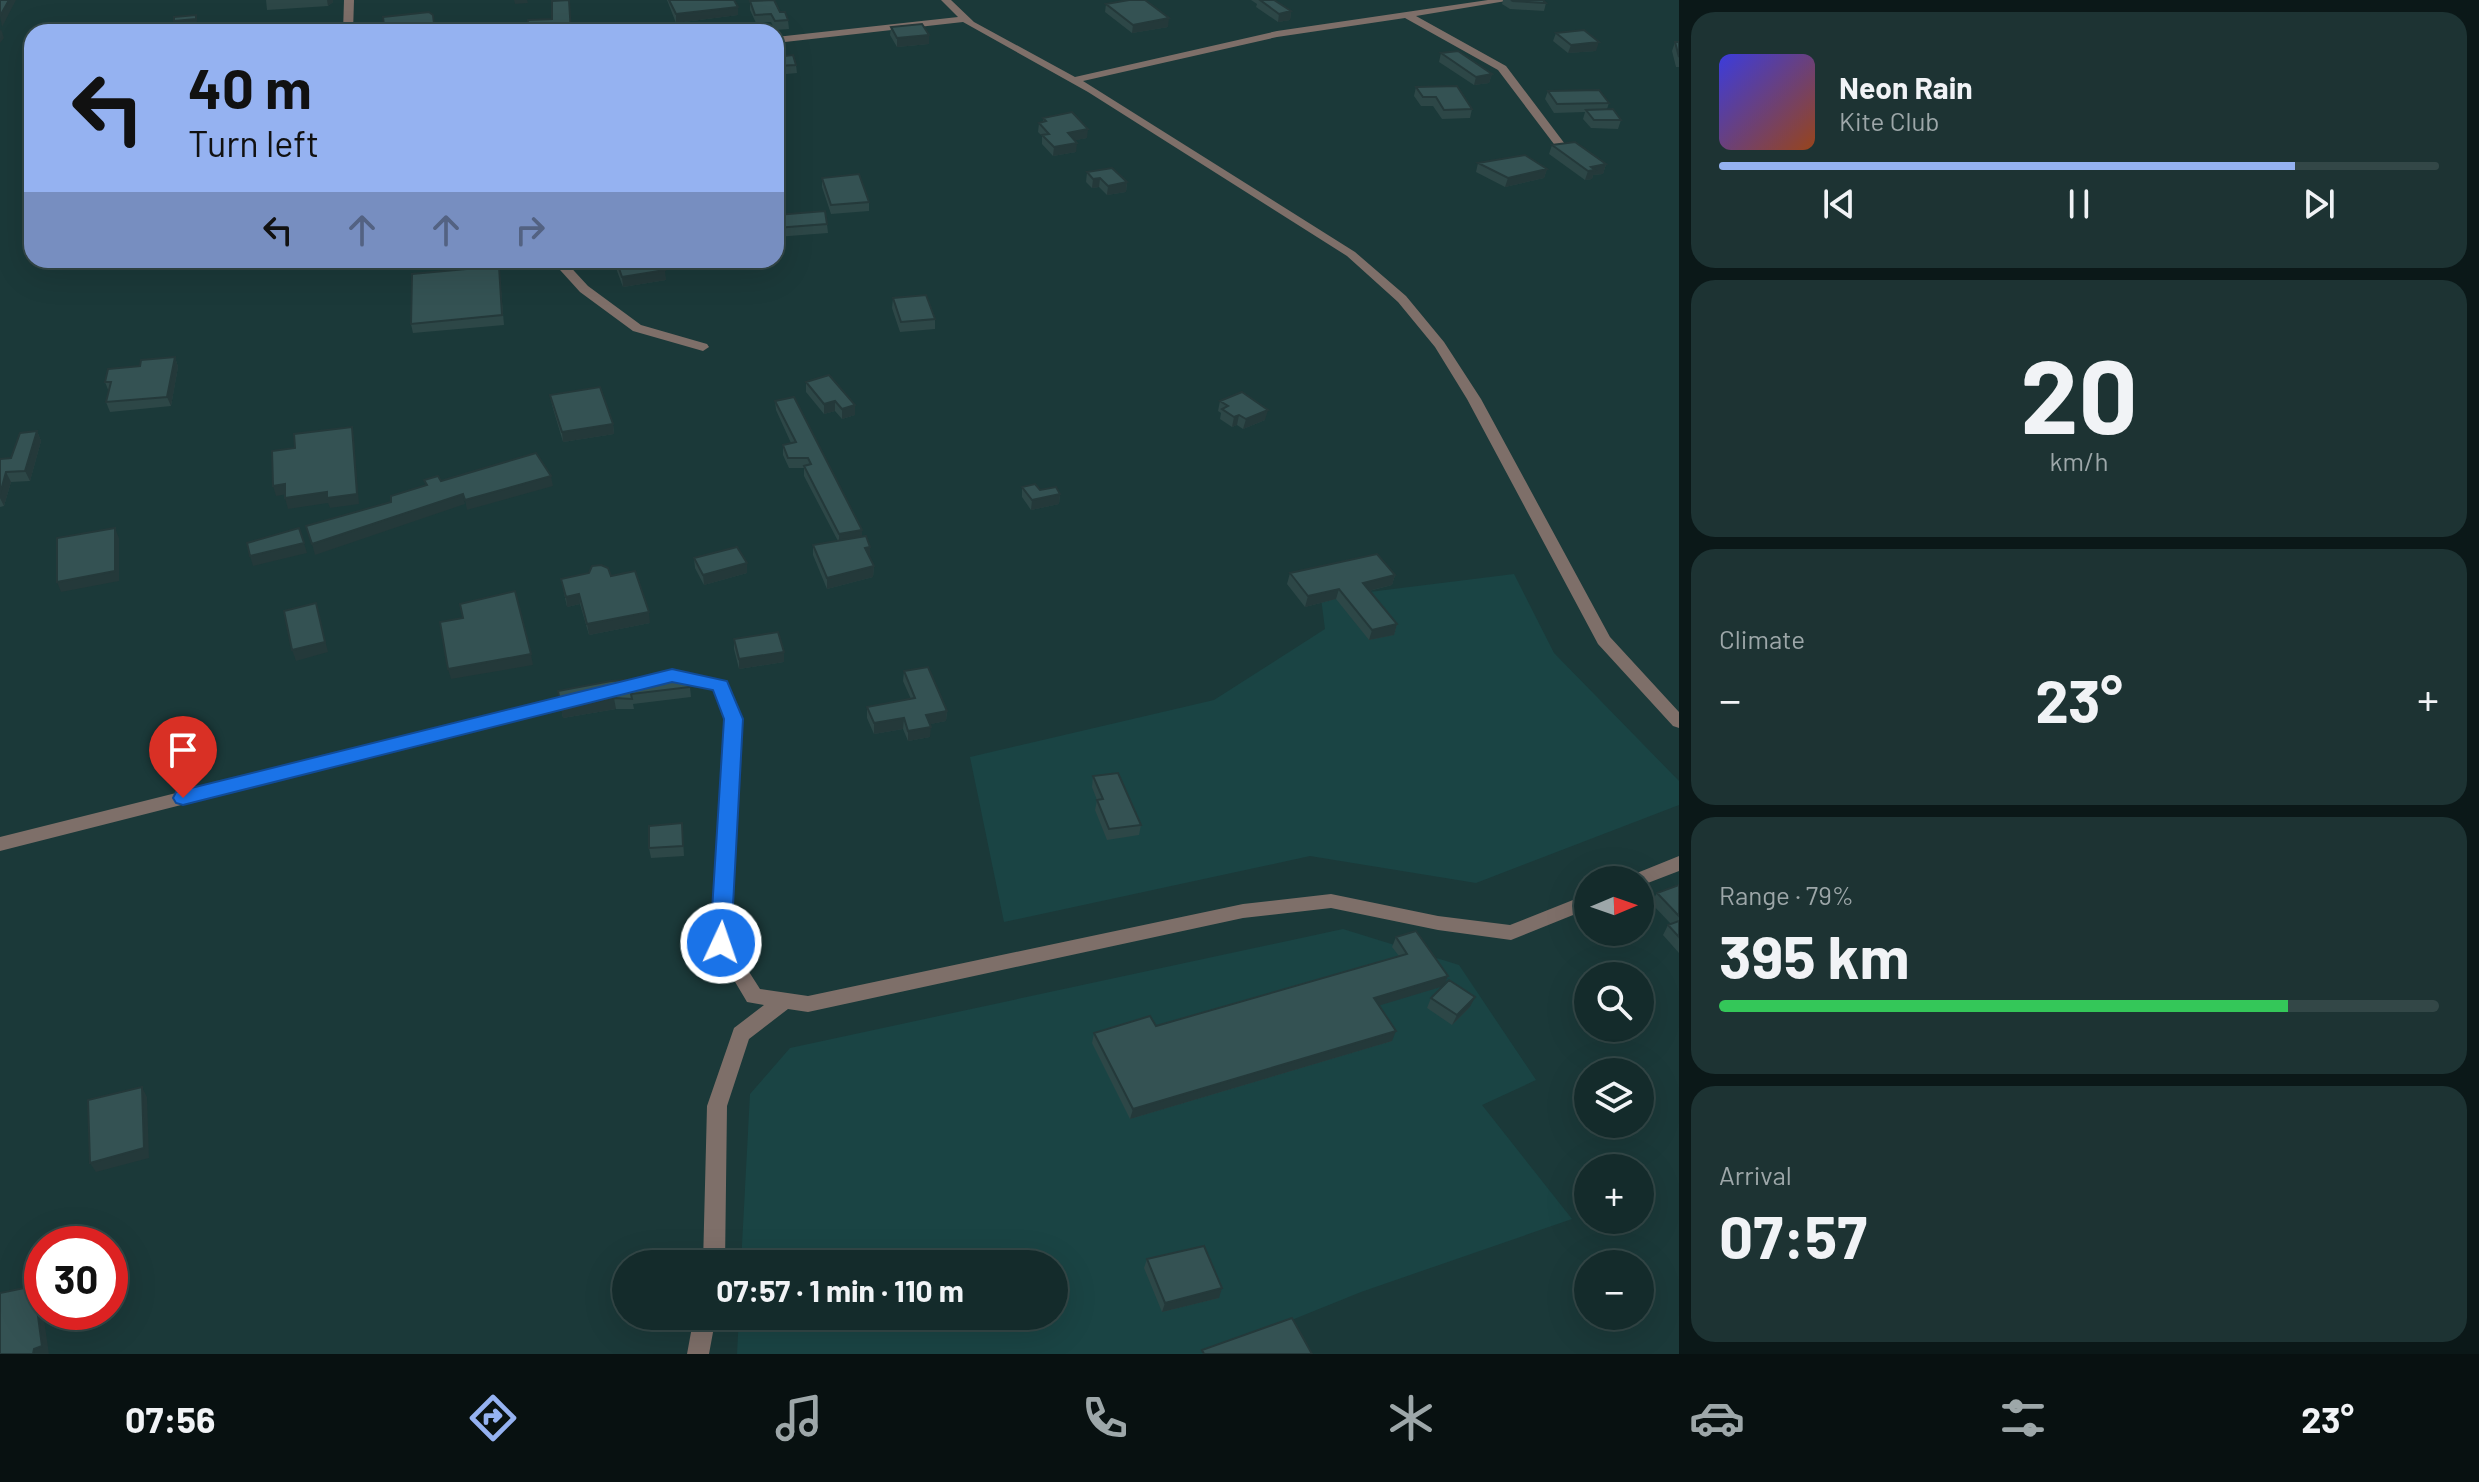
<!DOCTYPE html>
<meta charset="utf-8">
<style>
body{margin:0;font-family:Barlow,sans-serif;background:#1d3333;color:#f1f3f6;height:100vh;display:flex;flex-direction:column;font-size:30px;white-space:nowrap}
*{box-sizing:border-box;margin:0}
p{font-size:26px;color:#9da7a9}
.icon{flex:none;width:44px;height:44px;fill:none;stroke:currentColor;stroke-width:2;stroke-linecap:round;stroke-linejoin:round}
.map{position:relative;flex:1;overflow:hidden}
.details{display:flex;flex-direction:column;gap:12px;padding:12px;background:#0b1818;width:800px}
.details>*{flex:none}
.guide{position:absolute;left:24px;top:24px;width:760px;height:244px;border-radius:24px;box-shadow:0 8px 32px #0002,0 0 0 2px #334747;background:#95b2f1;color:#111;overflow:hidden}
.needle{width:52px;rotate:88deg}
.controls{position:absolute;left:1574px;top:866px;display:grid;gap:16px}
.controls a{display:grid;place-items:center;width:80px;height:80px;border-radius:50%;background:#142b2b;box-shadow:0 8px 32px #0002,0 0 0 2px #334747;font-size:40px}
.speed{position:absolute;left:24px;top:1226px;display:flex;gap:16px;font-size:40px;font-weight:700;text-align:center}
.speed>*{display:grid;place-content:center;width:104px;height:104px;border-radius:50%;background:#142b2b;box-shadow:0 8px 32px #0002,0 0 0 2px #334747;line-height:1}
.speed .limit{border:12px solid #d22;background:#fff;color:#111}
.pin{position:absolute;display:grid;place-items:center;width:68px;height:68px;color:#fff;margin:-82px -34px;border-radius:50% 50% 50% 0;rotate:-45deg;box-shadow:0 0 8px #0007}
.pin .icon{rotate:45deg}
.me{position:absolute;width:88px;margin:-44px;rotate:3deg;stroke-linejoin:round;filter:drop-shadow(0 0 6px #0008)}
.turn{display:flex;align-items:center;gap:28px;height:168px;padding:0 32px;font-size:36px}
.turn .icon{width:104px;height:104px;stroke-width:2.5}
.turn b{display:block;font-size:56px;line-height:68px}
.lanes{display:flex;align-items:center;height:76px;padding:0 32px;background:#0003;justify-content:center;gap:40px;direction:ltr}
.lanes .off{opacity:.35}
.big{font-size:60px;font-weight:700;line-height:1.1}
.details .tile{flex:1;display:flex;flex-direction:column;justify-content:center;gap:12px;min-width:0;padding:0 28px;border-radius:24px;background:#1d3333}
.details .dial{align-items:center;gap:0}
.dial b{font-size:104px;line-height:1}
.song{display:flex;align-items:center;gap:24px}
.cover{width:96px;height:96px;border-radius:12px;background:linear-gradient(135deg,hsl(240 70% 55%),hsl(20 70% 35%))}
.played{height:8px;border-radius:4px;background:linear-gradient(90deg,#95b2f1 80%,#334747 80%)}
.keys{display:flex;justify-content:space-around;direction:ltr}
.heat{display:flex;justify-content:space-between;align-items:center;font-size:44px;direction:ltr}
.charge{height:12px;border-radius:6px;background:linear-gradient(90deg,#34c759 79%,#334747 0)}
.trip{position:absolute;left:612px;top:1250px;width:456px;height:80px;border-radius:40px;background:#142b2b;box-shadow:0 8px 32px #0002,0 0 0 2px #334747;font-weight:700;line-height:80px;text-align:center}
.dock{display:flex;height:128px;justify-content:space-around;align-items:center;background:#081111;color:#9da7a9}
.dock .icon{width:56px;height:56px}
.dock .active{color:#95b2f1}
.dock b{font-size:36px;color:#f1f3f6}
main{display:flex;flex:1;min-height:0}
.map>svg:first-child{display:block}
.built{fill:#1a4444}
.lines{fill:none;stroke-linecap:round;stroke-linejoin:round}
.street{fill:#7e6f69;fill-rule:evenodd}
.wall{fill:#2d4747}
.shaded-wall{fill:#24393a}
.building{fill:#345253;stroke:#24393a;stroke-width:2}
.route{fill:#1a73e8;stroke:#114b97;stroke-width:2}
</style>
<main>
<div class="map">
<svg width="1679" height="1354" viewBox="0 0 1679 1354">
<rect width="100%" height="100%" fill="#1b3939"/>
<!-- built -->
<path class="built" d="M1514,574L1554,653L1679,781V805L1476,883L1310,856L1004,922L970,757L1214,700L1325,629L1321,598Z
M1343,929L1459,965L1536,1080L1482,1105L1572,1219L1361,1292L1207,1354H737L739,1316H1054V1264H741L750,1094L790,1048Z"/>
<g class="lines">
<!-- street -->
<path class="street" d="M344,0H354L353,32H343Z
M941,0H951L974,22L1075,77L1277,31L1488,0H1512L1416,16L1506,66L1574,156V160H1566L1498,70L1405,18L1277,37L1083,81L1355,252L1406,296L1444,342L1481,399L1610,637L1679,712V728L1673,726L1598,644L1467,399L1435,347L1398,302L1347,256L1088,92L963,22L776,43V37L958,17Z
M551,260H564L588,286L641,325L707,344L709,347L703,351L633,331L580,292Z
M672,669L727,681L741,719L730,942L760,989L808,996L1243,904L1331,894L1438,916L1510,925L1588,894V909L1511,940L1438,930L1331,908L1243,918L808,1012L788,1009L749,1039L727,1106L725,1264H703L707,1106L734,1028L764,1005L747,1002L712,943L725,719L714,689L672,681L645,688L637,682L639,678Z
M580,692L588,698L586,702L0,851V837Z
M1679,856V871L1640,886V880H1629L1632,875Z
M694,1316H716L709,1354H687Z"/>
</g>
<!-- wall -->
<path class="wall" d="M266,0H333V2L328,6L267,10Z
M667,0H734L738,7V15L676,23Z
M1251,0H1274L1291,11L1290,20L1278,22L1256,7L1257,4Z
M1503,0H1543L1546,3L1544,11L1510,9L1502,4Z
M750,1L780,12L788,20L789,29L775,30L771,22L756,23L750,10Z
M1106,4L1168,27L1132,33L1105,12Z
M891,27L929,35V44L897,47L890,35Z
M1556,33L1596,51L1568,53L1553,41Z
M1675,42H1679V67H1676L1672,51Z
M1441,53L1492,74L1489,83L1474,85L1439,62Z
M776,57L796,65L797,73L776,75Z
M1416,87L1472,109L1470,118L1442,119L1433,106H1421L1414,96Z
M1548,91L1609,103L1607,109L1621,120L1618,129L1591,128L1583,119L1585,112L1554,113L1545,99Z
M1043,118L1087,138L1075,140L1076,152L1053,156L1042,144V136L1038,132L1039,123L1043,122Z
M1552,145L1606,164L1603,174L1593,175L1592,179L1585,180L1549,154Z
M1478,163L1547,169L1544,178L1505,187L1476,172Z
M1087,172L1127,182L1126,192L1107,195L1099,187L1092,188L1086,182Z
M822,178L869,202V211L831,214L822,187Z
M776,215L827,224L828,233L776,237Z
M400,260H441L400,264Z
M613,260H680V262L662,265L666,280L623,287Z
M499,266L504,325L413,333L411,324Z
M893,298L935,319V329L900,332L892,308Z
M175,357L178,367L171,406L110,412L106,402L109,392L105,382L140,366Z
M806,382L855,415L842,419L835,411L824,414L806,392Z
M550,395L613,424L614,434L563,442L552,405Z
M775,401L862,537L870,547V557H869L874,566L873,577L827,589L813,555V545L838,541L804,476V468H789L783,455V445L791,443L776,410Z
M1220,401L1265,420L1243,429L1237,425L1232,427L1220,419L1221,413L1218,411Z
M37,431L41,441L30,481L11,482L4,506L0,507V459L11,458Z
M1022,487L1060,494L1059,504L1031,510L1022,497Z
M694,558L747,573L704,585L695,568Z
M1290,573L1395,575L1392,585L1369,591L1397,624L1394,635L1369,640L1336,599L1305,607L1287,584Z
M561,579L650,623L589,635L580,604L567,607Z
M734,639L784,662L739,669L734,649Z
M904,671L947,711L946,721L930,724V737L908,741L903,729L874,734L867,718V707L911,699L903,681Z
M690,687L691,697L633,704L634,709H616L563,718L558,691Z
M1093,776L1141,825L1139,835L1107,840L1095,810L1097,800L1092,787Z
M682,823L684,856L651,858L649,848Z
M1679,885V953L1663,935L1668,925L1671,924L1651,903L1657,893Z
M1396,937L1448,976L1444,985L1470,1007L1452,1025L1427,1008L1431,998L1443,986L1379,1005L1392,1041L1130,1119L1092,1043L1094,1033L1156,1026L1399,956L1392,947Z
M1147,1259L1219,1298L1162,1312L1144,1268Z"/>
<!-- shaded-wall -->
<path class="shaded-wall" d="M9,0H16L2,27L0,16Z
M327,0H333V2L328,6Z
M514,0H527L528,3L515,4Z
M738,7V15L676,23V14Z
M1291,11L1290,20L1278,22L1279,14Z
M196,15L198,28L176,30L174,21Z
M1169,18L1168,27L1132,33L1133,25Z
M393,25L394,32H385L384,26Z
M1,29L4,38L0,43V31Z
M929,35V44L897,47V38Z
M1599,42L1596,51L1568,53L1571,45Z
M1492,74L1489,83L1474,85L1476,77Z
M1088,129L1087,138L1067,142L1068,133Z
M1077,143L1076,152L1053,156L1054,147Z
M1606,164L1603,174L1593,175L1592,179L1585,180L1588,171L1591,167Z
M1547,169L1544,178L1505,187L1508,178Z
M1100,178L1099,187L1092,188L1093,179Z
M1127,182L1126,192L1107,195L1108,186Z
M659,260H680V262L659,265Z
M665,270L666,280L623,287L622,277Z
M175,357L178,367L171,406L167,397Z
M835,401V411L824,414V404Z
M855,405V415L842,419V409Z
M1268,410L1265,420L1243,429L1246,419Z
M1239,415L1237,425L1232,427L1234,417Z
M613,424L614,434L563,442L562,432Z
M352,427L354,437L359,504L330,508L328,503L288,509L285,498Z
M37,431L41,441L30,481L25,471Z
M6,472L11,482L4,506L0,498V494Z
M551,476L553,486L467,510L465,500Z
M285,484L288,494L276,496L273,486Z
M463,494L465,504L315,555L312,544Z
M1060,494L1059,504L1031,510L1032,500Z
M115,528L119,538V581L61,592L57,582Z
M862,530V540L839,544V534Z
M304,543L307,553L253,566L250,556Z
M870,547V557L865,558V548Z
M747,563V573L704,585L703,575Z
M874,566L873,577L827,589V578Z
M1395,575L1392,585L1360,593L1363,583Z
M1339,589L1336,599L1305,607L1308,596Z
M579,594L580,604L567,607L566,597Z
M316,603L328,652L296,661L292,650Z
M649,612L650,623L589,635L587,624Z
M1397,624L1394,635L1369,640L1372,630Z
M784,652V662L739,669V659Z
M531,654L533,665L451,679L448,669Z
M614,698L616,709L563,718L561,708Z
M947,711L946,721L926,725V715Z
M904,718L903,729L874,734V723Z
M931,727L930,737L908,741V731Z
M1448,976L1444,986L1371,1008L1374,998Z
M1475,997L1470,1007L1452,1025L1457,1015Z
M1396,1031L1392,1041L1130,1119L1133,1109Z
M142,1087L147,1097L149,1158L96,1172L90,1163Z
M34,1286L41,1295L42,1312H43L49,1354H33Z
M1222,1288L1219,1298L1162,1312L1165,1303Z"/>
<!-- building -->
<path class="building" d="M0,0H9L0,16Z
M569,0L571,32H533V28H527L528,20L552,19V1Z
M669,0H734L738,7L676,14Z
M774,0L780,12H785L788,20L775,21L771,14L755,15L750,1Z
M1129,0H1145L1169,18L1133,25L1106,4Z
M1260,0H1274L1291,11L1279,14Z
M1511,0H1543L1546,3L1513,1Z
M429,12L433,15L435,32H397L393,25L384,26L383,17Z
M196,15V19L174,21V17Z
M922,24L929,35L897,38L891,27Z
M317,26L316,32H296L297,27Z
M1584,30L1599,42L1571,45L1556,33Z
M1675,42H1679V57Z
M1458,51L1492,74L1476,77L1441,53Z
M793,55L796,65L776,66V57Z
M1457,86L1472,109L1444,110L1436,97H1423L1416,87Z
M1599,90L1609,103L1557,104L1548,91Z
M1613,109L1621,120H1594L1586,110Z
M1072,112L1088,129L1068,133L1077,143L1054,147L1042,135L1049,134L1039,123L1046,121L1043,118Z
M1575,142L1606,164L1591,167L1595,170L1588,171L1552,145Z
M1525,155L1547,169L1508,178L1478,163Z
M1112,168L1127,182L1108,186L1100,178L1093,179L1087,172Z
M859,174L869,202L831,205L822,178Z
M825,211L827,224L776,228V215Z
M616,260H660L665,270L622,277Z
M499,266L502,315L411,324L412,274Z
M926,295L935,319L901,322L893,298Z
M175,357L167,397L106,402L111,382H105L108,369L140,366L141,360Z
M829,375L855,405L842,409L835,401L824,404L806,382Z
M600,387L613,424L562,432L550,395Z
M1242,392L1268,410L1246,419L1239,415L1234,417L1222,409L1228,406L1220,401Z
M794,397L862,530L839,534L804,466L811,464L808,458H788L783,445L796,442L775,401Z
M352,427L357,494L327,498V492L285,498V484L273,486L272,451L295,448L294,434Z
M37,431L25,471L6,472L0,494V459L11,458L20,433Z
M536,453L551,476L465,500L463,494L312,544L306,526L391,502V496L427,485L424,480L438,476L441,481Z
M1035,484L1040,490L1056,487L1060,494L1032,500L1022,487Z
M115,528V571L57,582V538Z
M299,528L304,543L250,556L247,543Z
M866,536L870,547L865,548L874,566L827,578L813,545Z
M737,547L747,563L703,575L694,558Z
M1377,554L1395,575L1363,583L1397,624L1372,630L1339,589L1308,596L1290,573Z
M601,565L608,568L611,576L635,571L649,612L587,624L579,594L566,597L561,579L589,573L592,566Z
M515,591L531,654L448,669L440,622L463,618L460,604Z
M316,603L325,642L292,650L284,611Z
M778,632L784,652L739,659L734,639Z
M928,667L947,711L926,715L931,727L908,731L904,718L874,723L867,707L915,698L904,671Z
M670,677L687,682L690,687L631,694L632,699L614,698L561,708L558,691L611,681Z
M1118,773L1141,825L1109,829L1097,800L1103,799L1093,776Z
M682,823L683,846L649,848V826Z
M1679,885V916L1657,893Z
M1679,921V937L1668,925Z
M1416,931L1448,976L1374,998L1396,1031L1133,1109L1094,1033L1150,1016L1156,1026L1407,954L1396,937Z
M1449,980L1475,997L1457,1015L1431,998Z
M142,1087L144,1148L90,1163L88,1100Z
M1204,1246L1222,1288L1165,1303L1147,1259Z
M34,1286L42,1346L34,1349L33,1354H0V1293Z
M1292,1318L1312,1354H1204L1202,1350Z"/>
<!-- route -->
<path class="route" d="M672,669L727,681L743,719L731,943L728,949L721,952L713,949L710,943L724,719L713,690L672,682L183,805L176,803L173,798L176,792L183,790Z"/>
</svg>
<div class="controls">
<a><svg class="needle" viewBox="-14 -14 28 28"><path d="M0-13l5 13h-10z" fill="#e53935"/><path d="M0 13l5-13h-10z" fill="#9da7a9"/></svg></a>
<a><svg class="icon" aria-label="search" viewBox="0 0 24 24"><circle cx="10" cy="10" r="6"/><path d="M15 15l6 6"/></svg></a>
<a><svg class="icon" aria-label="layers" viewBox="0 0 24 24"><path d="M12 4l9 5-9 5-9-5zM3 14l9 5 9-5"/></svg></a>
<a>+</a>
<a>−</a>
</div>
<div class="speed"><div class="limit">30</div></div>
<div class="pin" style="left:183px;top:798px;background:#d93025"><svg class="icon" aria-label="arrive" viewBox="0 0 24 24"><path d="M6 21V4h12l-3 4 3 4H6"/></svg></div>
<svg class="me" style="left:721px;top:943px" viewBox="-20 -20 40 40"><circle r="17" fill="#1a73e8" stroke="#fff" stroke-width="3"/><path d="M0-11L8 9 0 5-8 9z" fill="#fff"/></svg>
<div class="trip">07:57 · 1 min · 110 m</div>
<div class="guide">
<div class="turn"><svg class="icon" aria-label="left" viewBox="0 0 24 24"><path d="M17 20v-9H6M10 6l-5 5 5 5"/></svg><div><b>40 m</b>Turn left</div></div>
<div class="lanes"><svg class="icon" aria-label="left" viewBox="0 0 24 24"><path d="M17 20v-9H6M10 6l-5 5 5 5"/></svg><svg class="icon off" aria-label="ahead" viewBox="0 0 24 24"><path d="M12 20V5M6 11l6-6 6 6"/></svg><svg class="icon off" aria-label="ahead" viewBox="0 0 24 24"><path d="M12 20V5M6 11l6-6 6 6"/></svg><svg class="icon off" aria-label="right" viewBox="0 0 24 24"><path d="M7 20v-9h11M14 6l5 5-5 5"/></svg></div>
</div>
</div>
<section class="details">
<div class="tile">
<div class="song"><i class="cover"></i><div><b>Neon Rain</b><p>Kite Club</p></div></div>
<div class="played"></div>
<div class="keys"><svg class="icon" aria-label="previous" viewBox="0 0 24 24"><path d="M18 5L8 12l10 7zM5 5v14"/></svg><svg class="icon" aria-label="pause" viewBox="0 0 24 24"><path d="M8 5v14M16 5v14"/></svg><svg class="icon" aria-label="next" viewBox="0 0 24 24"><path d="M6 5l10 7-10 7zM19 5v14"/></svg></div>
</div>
<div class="tile dial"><b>20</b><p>km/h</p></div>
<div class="tile"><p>Climate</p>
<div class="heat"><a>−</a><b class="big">23°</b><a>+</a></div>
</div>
<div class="tile"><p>Range · 79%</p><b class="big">395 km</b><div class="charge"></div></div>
<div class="tile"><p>Arrival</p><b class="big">07:57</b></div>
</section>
</main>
<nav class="dock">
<b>07:56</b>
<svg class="icon active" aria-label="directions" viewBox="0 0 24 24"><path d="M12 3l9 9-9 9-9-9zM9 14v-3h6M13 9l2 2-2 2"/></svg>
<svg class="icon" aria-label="music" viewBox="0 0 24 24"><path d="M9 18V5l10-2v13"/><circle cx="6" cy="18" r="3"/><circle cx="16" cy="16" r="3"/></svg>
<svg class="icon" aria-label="phone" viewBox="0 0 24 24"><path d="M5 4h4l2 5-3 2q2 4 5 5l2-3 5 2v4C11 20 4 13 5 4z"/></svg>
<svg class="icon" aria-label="climate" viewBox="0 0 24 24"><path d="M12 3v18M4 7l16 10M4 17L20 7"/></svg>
<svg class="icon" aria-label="car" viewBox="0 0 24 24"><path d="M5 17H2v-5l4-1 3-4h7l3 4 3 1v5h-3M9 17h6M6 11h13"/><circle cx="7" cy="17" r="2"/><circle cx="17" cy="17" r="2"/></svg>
<svg class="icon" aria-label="filters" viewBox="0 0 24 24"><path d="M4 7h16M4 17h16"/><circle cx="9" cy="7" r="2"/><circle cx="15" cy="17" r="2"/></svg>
<b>23°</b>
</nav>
